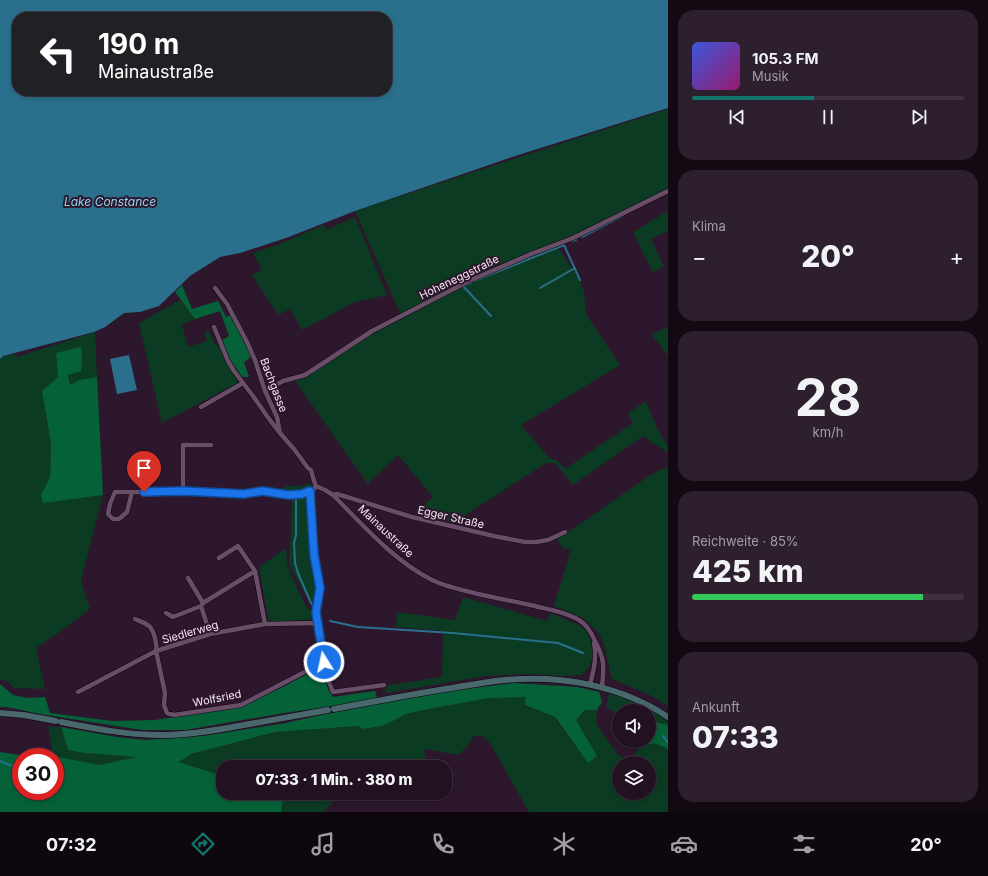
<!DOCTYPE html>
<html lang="de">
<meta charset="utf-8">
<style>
body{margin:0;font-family:Inter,sans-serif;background:#2e1f2e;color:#f1f3f6;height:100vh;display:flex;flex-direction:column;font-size:15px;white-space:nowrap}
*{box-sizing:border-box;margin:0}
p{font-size:13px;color:#a29da5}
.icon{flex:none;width:22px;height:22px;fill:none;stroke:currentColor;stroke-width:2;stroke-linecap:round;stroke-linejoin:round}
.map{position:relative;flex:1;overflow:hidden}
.panel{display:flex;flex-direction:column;gap:10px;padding:10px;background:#130912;width:320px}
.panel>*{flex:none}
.banner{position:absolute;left:12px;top:12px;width:380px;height:84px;border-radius:16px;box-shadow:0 2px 6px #0003,0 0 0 1px #3f313f;background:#202124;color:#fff;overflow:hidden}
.fabs{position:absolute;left:612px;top:704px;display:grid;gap:8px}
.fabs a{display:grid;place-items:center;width:44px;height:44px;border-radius:50%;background:#221121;box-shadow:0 2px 6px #0003,0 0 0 1px #3f313f;font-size:20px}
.speed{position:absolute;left:12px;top:748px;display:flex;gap:8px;font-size:20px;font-weight:700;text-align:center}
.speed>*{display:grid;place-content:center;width:52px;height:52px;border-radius:50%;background:#221121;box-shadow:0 2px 6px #0003,0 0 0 1px #3f313f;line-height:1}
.speed .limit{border:6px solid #d22;background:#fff;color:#111}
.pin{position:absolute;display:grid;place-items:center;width:34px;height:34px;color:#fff;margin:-41px -17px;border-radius:50% 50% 50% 0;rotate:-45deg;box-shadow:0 0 4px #0007}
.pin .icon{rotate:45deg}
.me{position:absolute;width:44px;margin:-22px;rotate:350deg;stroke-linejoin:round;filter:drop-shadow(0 0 3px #0008)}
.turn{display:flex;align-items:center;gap:14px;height:84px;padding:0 20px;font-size:18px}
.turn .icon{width:52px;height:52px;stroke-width:2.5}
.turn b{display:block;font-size:28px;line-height:34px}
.big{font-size:30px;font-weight:800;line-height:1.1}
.panel .widget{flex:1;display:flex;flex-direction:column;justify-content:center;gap:6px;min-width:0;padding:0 14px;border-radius:16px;background:#2e1f2e}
.panel .dial{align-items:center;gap:0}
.dial b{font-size:52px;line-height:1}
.song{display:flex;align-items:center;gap:12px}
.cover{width:48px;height:48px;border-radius:6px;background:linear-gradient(135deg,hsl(230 70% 55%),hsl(320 70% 35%))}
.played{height:4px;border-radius:2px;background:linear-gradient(90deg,#0f766e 45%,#3f313f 45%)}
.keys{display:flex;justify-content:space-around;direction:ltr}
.heat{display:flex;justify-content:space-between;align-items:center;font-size:22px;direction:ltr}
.charge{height:6px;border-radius:3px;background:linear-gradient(90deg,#34c759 85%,#3f313f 0)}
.trip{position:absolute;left:216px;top:760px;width:236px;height:40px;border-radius:16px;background:#221121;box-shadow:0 2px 6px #0003,0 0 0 1px #3f313f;font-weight:800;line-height:40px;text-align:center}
.tabs{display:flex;height:64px;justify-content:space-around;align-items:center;background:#0e070d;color:#a29da5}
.tabs .icon{width:28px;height:28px}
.tabs .on{color:#0f766e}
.tabs b{font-size:18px;color:#f1f3f6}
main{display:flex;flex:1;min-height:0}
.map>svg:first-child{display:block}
.green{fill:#0c3b23}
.forest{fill:#056238;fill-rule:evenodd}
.water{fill:#2a708d;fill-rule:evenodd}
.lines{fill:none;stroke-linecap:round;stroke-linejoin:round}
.stream{stroke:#2a708d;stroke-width:2}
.street-casing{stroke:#140314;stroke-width:5.5}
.secondary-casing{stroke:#140314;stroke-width:7}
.street{stroke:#684f67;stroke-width:4.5}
.secondary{stroke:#49686d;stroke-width:6}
.route-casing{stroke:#114b97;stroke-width:10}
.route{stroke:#1a73e8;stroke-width:7}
.labels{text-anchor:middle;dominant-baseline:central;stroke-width:4;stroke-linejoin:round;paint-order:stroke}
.street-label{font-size:11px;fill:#f6e7f5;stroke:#2d172c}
.water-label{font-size:12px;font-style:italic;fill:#91d3f3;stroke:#2d172c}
</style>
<main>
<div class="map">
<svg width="668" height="812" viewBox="0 0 668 812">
<rect width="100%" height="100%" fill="#2d172c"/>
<!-- green -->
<path class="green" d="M668,109V191L556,245L579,279L584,292L586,314L620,365L521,425L538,445L551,459L557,460L565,469L633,423L628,413L646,401L658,430L668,447V453L643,436L573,485L555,463H546L453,523L414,514L433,497L398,455L368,484L293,378L307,375L372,331L401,315L355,211L516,158Z
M668,211V231L651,239L664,266L653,273L633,232Z
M355,217L387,295L355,302L302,330L290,309L278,315L252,275L262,270L253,253L277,245L324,225L326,230Z
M180,300L195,319L182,325L188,347L207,341L204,332L209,331L215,345H219L226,363L239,382L162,423L139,323Z
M668,327V356L651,334Z
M95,332L97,377L79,380L70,385L68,375L56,353L58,377L42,391L51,444L50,477L41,495L43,502L103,495L81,581L90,609L58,633L36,648L45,689L14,688L7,681L0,680V359L3,356L15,354L17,357Z
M668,467V706L650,695L612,679L604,645L599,633L583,618L554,606L571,550L563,548L556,538L567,533L649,476L661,469Z
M311,483V487C302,497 287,493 276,490L288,486H301Z
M309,498V531L314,570L318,588L316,605L312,606L294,574L289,564L290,543L291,534L292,500Z
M286,548L287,564L291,575L306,606L315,614L310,620L269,622L259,567Z
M463,597L547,621L550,613L577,624L587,631L594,651L590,666L582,675L561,676L530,674L486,676L386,693L385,688L390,685L442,677L443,631L396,627L397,612L455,620Z
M610,690L668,714V725L649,720V711H619V713L614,712L606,707Z
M527,696L525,705L554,717L588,763L597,756L576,720L585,710H597L596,723L618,755L622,756L624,763H619V793H649V763H627L640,747L654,743L666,748L668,751V812H529L490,743L482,736H474L467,747L458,755L424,749L428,767H223V776L179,762L191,754L275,732L358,726L364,729L382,726L393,721L406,714L429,709L489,698Z
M48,727H61L68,750L84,753L139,757L100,765L53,756Z
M277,793H340L327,809L323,812H281L284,796Z"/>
<!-- forest -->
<path class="forest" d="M182,285L192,309L218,301L226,317L231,315L251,357L244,362L249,377H242L231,361L222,340L229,336L220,311L195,319L175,292Z
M81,347L82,356L81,371L68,375L70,385L79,380L97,377L103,495L43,503L41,495L50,477L51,444L42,391L58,377L56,353Z
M318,668L323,673L328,689L333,697L375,691L377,698L334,706L284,713L185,730H142L40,714L7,707H0V684L13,695L28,698L45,697L50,713L112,721L155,720L240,707L283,687Z
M515,683L577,687L599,692L602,702L597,710H585L576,720L597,756L588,763L555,717L525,705L526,697L489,698L429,709L406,714L393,721L382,726L363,729L358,726L275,732L191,754L179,762L223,776V793H277L284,795L281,812H0V752L32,757L53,756L100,765L137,757L84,753L68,750L61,727L117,737L145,740L203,736L286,723L321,715L449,691ZM21,757H55V791H21Z
M649,720L668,725V751L666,748L654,743L640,747L635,741H649Z"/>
<!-- water -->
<path class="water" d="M0,0H668V108L515,156L355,211L286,238L240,253L220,257L190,276L159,306L140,312L124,313L105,327L94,332L3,356L0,359ZM17,17H387V91H17Z
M129,355L137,390L117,394L110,359Z"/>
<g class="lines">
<!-- stream -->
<path class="stream" d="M582,237L622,216
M572,241L576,240
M474,281L564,245L580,280
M471,283L463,286L491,316
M540,288L575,268
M296,500V535L294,543L295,563L298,573L311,603L314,607
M330,621L358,627L453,633L558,643L583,653
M663,736L668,743
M0,761L15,767L21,771"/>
<defs>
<path id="street" d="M215,288L227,304L247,342L255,360L265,391L277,417L280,433L294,449L308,468L311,470L314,481L316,486
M214,327L228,361L234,371L253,396L267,416L279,432
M265,391L283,381L305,375L325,362L372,331L471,280L531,254L573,238L668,191
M201,407L243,383
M316,486L325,490L333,495C364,526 393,560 432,580C446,587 463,590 478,594C497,598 516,602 535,606C550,610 577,614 587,627C590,631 593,636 595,641C605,659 604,667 602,687
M183,491V445H211
M310,491L314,555L320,588L316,611L317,623L327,674V677L333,692L384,685
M132,492L127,512L119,519H113L108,514L110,504L115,492H152L183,491L244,494L262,491L289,495L302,494L314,489L316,486
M333,495L337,494L412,517L494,536L525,542H536L548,540L565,532
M219,558L238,546L255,571
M188,578L203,603
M201,606L210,634
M166,613L173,617L201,606L203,603L255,571L265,624
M135,619C147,624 151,624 155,638C156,643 157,646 156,651L165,693L164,705L167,713L174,715L241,705L324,662
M590,684C594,671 597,657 594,643
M78,692L156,651L210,634L265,624L317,623"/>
<path id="secondary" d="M334,709C371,702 408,695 445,689C465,686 485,682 505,680C561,675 620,685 668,717
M0,713L24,715L56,721
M61,722C96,729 128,735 163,735C190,735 218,730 244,725C272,720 300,715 328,710"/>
</defs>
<!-- street casing -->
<use href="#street" class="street-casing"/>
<!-- secondary casing -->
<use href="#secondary" class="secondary-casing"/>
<!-- street -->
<use href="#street" class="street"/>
<!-- secondary -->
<use href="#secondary" class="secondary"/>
</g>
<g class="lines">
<defs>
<path id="route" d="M144,492L183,491L244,494L262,491L289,495L302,494L310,491L314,555L320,588L316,612L324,662"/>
</defs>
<!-- route casing -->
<use href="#route" class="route-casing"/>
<!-- route -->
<use href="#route" class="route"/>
</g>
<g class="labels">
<!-- street labels -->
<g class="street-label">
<text transform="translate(459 277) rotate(-26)">Hoheneggstraße</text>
<text transform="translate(274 385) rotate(69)">Bachgasse</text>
<text transform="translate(451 517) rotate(13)">Egger Straße</text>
<text transform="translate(386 531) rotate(43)">Mainaustraße</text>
<text transform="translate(190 632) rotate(-16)">Siedlerweg</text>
<text transform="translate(217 698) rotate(-11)">Wolfsried</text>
</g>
<!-- water labels -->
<g class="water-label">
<text x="110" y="201">Lake Constance</text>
</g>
</g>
</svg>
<div class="fabs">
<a><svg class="icon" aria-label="sound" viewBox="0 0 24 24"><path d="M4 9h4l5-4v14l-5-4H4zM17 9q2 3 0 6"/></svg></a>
<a><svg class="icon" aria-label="layers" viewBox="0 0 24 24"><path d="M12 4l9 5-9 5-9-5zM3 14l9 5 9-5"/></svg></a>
</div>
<div class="speed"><div class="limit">30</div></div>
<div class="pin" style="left:144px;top:492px;background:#d93025"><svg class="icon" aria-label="arrive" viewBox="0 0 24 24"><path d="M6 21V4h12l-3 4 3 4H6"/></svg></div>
<svg class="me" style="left:324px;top:662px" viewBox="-20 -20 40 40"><circle r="17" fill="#1a73e8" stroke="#fff" stroke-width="3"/><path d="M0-11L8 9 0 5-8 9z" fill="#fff"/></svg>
<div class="trip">07:33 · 1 Min. · 380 m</div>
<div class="banner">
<div class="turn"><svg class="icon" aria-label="left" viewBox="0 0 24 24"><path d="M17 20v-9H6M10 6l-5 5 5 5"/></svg><div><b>190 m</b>Mainaustraße</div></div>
</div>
</div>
<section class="panel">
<div class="widget">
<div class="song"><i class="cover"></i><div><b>105.3 FM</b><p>Musik</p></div></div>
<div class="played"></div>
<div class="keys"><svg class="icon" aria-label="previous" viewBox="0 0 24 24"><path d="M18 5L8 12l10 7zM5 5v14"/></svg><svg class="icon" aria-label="pause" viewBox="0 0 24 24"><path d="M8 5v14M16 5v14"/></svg><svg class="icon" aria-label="next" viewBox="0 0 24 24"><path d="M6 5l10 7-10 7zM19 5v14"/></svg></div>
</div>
<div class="widget"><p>Klima</p>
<div class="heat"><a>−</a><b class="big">20°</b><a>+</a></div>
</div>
<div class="widget dial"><b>28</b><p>km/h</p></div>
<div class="widget"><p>Reichweite · 85%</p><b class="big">425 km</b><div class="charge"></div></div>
<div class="widget"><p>Ankunft</p><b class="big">07:33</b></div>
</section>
</main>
<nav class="tabs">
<b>07:32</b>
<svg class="icon on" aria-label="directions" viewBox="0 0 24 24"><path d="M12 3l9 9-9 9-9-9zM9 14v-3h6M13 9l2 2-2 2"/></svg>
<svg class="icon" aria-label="music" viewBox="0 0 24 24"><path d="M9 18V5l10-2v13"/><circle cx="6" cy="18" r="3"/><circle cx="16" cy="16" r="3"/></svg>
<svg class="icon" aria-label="phone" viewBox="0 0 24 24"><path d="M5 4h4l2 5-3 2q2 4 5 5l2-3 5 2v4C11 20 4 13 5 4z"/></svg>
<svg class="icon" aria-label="climate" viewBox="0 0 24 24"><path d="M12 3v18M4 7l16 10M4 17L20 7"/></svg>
<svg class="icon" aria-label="car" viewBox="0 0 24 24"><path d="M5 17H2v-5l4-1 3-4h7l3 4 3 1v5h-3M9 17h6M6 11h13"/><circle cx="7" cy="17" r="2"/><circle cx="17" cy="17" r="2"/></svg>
<svg class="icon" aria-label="filters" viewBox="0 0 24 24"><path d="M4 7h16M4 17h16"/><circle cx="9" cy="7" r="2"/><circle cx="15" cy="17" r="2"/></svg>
<b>20°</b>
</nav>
